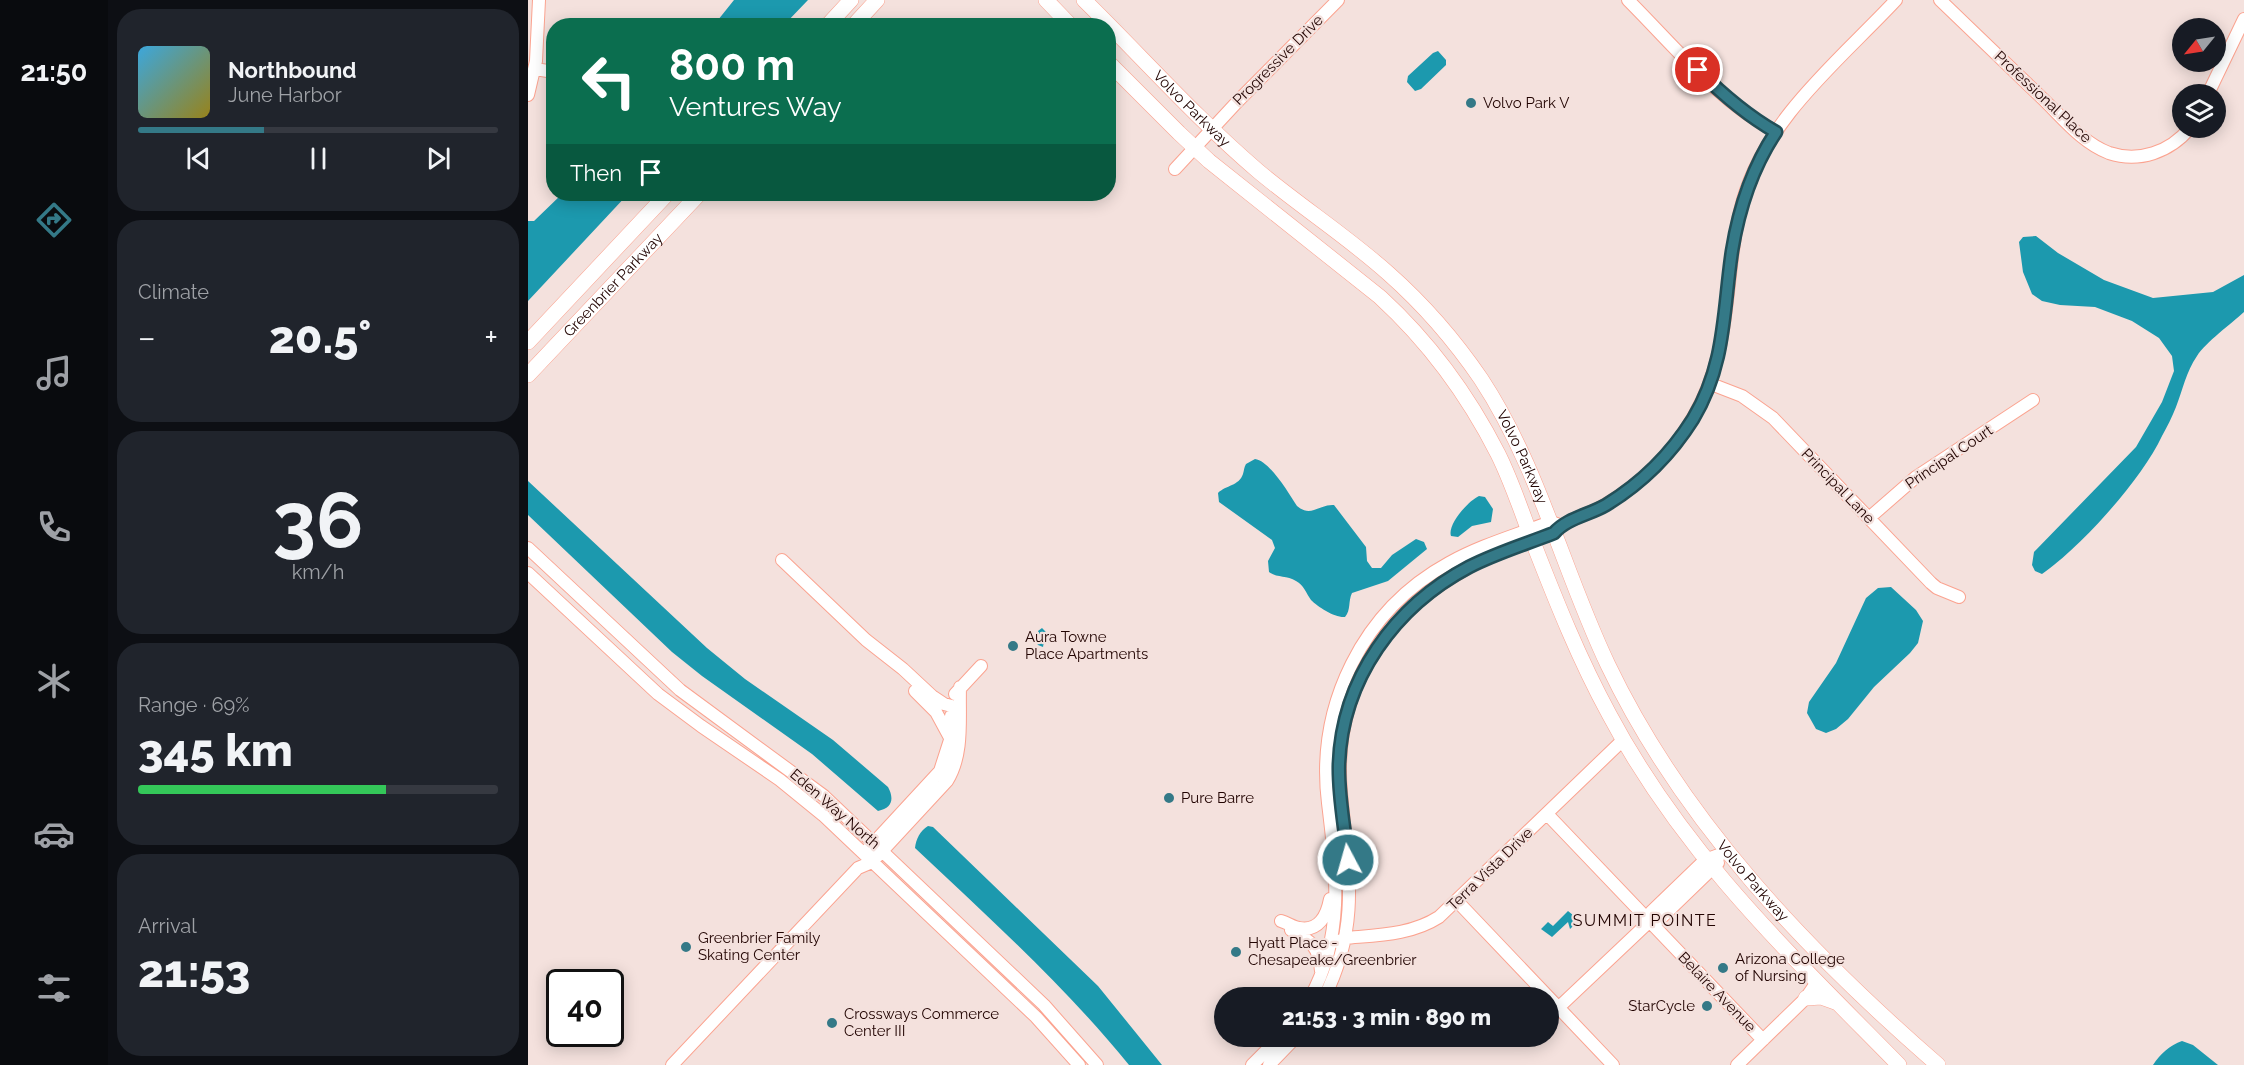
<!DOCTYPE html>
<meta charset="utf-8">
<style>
body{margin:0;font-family:Raleway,sans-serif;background:#20242c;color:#f1f3f6;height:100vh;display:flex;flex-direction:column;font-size:22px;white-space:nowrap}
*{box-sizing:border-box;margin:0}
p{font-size:20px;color:#9ea1a6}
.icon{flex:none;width:33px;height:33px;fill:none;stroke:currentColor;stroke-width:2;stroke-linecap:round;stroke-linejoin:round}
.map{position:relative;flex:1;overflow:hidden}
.sheet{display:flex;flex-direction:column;gap:9px;padding:9px;background:#0d0f14;width:420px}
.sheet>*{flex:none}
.top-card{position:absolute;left:18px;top:18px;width:570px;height:183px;border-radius:24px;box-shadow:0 3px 15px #0003;background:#0b6e4f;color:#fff;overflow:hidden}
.needle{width:39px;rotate:240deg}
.tools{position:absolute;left:1644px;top:18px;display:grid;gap:12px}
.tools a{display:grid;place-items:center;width:54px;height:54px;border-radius:50%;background:#171b24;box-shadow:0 3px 15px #0003;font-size:30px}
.speed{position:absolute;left:18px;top:969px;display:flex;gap:12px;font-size:30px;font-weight:700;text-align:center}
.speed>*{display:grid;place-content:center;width:78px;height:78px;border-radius:50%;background:#171b24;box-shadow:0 3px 15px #0003;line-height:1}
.speed .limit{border:3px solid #111;border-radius:9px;background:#fff;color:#111}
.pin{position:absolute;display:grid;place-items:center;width:51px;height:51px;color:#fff;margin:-26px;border:3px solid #fff;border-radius:50%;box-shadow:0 2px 6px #0007}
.me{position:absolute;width:66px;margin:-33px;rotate:354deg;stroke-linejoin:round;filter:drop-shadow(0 0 4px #0008)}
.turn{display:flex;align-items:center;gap:21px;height:126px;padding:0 24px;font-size:27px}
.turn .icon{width:78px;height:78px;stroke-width:2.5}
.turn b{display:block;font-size:42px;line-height:51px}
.then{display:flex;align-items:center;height:57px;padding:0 24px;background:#0003;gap:12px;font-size:22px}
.big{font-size:45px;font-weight:800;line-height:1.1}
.sheet .tile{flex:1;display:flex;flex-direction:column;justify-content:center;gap:9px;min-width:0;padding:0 21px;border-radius:24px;background:#20242c}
.sheet .dial{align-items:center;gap:0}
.dial b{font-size:78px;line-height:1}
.song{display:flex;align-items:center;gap:18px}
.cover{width:72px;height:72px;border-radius:9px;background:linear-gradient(135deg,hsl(200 70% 55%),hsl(50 70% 35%))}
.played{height:6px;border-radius:3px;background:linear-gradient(90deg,#347987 35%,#363941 35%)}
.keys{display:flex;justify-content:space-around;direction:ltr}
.heat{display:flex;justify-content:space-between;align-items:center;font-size:33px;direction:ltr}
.charge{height:9px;border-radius:4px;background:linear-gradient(90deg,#34c759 69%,#363941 0)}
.trip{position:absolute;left:686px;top:987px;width:345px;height:60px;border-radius:30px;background:#171b24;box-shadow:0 3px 15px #0003;font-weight:800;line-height:60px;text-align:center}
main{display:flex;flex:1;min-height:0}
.tabs{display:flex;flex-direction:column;width:108px;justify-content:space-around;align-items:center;background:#090b0e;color:#9ea1a6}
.tabs .icon{width:42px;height:42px}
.tabs .on{color:#347987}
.tabs b{font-size:27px;color:#f1f3f6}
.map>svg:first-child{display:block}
.water{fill:#1c99ae}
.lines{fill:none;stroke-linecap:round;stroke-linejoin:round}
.minor-casing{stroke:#fba390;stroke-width:14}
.major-casing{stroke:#fba390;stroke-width:16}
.minor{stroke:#fff;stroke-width:12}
.major{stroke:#fff;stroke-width:15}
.route-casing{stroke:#224f58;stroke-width:15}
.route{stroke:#347987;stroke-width:10}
.poi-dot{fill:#347987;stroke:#f4e1dd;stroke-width:2}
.labels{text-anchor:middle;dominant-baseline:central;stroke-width:4.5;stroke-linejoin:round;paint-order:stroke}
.street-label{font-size:15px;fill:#210301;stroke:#f4e1dd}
.poi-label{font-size:15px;fill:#210301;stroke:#f4e1dd;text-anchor:start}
.neighbourhood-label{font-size:16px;letter-spacing:1.5px;fill:#210301;stroke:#f4e1dd}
</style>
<main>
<nav class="tabs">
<b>21:50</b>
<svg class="icon on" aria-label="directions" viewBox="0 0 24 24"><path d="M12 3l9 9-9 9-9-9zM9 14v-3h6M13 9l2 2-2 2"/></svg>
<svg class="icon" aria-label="music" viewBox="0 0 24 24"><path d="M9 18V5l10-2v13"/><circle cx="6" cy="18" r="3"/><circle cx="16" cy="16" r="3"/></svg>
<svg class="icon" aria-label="phone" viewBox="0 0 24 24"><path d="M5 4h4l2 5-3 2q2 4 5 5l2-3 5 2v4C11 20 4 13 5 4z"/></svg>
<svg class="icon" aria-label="climate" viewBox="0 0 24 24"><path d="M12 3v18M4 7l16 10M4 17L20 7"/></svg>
<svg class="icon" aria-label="car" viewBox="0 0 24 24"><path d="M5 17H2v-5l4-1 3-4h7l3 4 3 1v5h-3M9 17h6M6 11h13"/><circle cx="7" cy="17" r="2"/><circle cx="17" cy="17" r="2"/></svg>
<svg class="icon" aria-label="filters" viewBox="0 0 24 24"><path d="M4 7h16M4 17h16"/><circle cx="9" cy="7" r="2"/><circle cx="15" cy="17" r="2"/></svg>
</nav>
<section class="sheet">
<div class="tile">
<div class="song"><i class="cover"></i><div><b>Northbound</b><p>June Harbor</p></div></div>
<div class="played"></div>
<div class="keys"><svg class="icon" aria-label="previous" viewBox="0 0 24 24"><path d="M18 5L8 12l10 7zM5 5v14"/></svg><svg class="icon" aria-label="pause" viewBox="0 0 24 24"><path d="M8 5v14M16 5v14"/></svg><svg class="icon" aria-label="next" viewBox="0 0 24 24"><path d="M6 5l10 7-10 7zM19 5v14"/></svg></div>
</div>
<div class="tile"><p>Climate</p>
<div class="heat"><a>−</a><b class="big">20.5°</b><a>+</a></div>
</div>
<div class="tile dial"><b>36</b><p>km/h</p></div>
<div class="tile"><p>Range · 69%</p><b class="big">345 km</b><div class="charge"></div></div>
<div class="tile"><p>Arrival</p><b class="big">21:53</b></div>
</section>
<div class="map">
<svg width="1716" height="1065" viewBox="0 0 1716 1065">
<rect width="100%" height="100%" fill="#f4e1dd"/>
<!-- water -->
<path class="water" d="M206,0H280L256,25H186Z
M910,51L918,60V65L893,89L887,91L879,82L880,76L905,53Z
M34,194H100L0,301V221H6Z
M1508,236L1530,253L1576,280L1625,298L1685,292L1716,275V312C1703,324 1678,342 1669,356C1658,372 1655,389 1648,407C1644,417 1639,427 1634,436C1614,479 1553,547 1514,574L1507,571L1504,565L1506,552L1608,447L1634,402L1646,371L1644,356L1631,338L1604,321L1567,307L1532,305L1514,301L1504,294L1495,272L1491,242L1495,237Z
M727,459C742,461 761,494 769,506C783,518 791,504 806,505L838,547L839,561L844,568H853L864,555L888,539L896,542L899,549L860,581L824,593C820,601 823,610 817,617C807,618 790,607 783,600C778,593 776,585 768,581C759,575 749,578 741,572L740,561L747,548L744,540L691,502L690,493C698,485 711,486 715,474C716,471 716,467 718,464Z
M0,481L179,648L217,679L305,740L360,787C366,798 365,808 350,811L284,754L174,676L144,652L0,515Z
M951,496L957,497L965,509L963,522L944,526L930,537L923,536C919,525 940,501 951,496Z
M1363,587L1388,610L1395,621L1390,643L1382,653L1346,687L1320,719L1308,729L1298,733L1288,729L1279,713L1281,702L1308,663L1338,598L1350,588Z
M514,628L526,640L523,643L516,641L515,647L510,645L507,639L513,638L510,631Z
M400,826L405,827L570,986L634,1065H601C537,986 461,918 387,848C388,839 392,831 400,826Z
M1040,911L1051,920L1042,929L1040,922L1024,937L1013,929L1020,922L1025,926Z
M1654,1041L1665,1045L1690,1065H1625C1632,1054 1642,1045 1654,1041Z"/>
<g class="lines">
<defs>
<path id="minor" d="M1100,0C1146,46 1189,100 1248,132
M1412,0C1446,33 1480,65 1514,98C1534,117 1554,143 1581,153C1611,163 1642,152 1662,128
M7,69L26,72
M1680,94L1716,19
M0,95L8,61L11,0
M647,169L710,101L810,0
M1183,384L1214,396L1245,418L1403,583L1409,588L1431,597
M1341,518L1388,477L1505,400
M0,548L152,690L296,796L516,1005L569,1065
M254,560L338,640L375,669L404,696L416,704L431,708
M0,573L130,694L173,726L252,780L295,815L508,1017L551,1065
M387,691L408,712L421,736
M427,694L453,666
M1019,814L1235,1040
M340,849L412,771L422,740L423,716
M929,901L1085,1065
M753,921C760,923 765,927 771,928C791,932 799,915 802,899
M1122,921L1131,920L1190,863
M763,930C783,941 791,946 793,971
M810,942L817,938C850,935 883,935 911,917L1095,740
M782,998C817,935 808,870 800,803C788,705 835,610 921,563C953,545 989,535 1022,522L1029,524
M796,998C833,924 820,870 813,793C804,695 854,615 938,569C965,553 997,544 1026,533C1039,518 1061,515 1077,505C1114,483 1145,453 1166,416C1207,345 1194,275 1215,200C1239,117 1311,61 1368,0
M1030,1008L1122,921L1123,912L1177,860L1199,852
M144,1065L330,868L344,862L419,781C436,754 431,718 432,687
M724,1065L753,1036
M741,1065L769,1036
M1209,1065L1278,998L1289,982"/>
<g id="major">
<path d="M518,0L543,26"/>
<path id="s1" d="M556,0C614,57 669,119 730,171C773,207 820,237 861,274C896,305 927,341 953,379C1011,467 1035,571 1080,665C1155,822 1280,952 1410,1065"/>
<path d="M299,26L323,0"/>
<path d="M325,26L349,0"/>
<path d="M580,62L651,133L681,161L852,297C901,342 940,395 970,454C984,482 994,513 1005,542C1028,601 1051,659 1081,714C1156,855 1261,953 1371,1065"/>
<path d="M0,342L139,194"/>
<path id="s2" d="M0,375L171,194"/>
<path d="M1278,998L1293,997L1307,1002"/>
</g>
</defs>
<!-- minor casing -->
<use href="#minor" class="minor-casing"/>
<!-- major casing -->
<use href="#major" class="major-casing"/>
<!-- minor -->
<use href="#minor" class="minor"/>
<!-- major -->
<use href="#major" class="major"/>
</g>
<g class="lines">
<defs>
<path id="route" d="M820,860C817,828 810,796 811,764C814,679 867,606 941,567C968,553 998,544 1026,533C1039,518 1061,515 1078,505C1114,483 1143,454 1165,419C1198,364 1195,311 1204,251C1211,208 1224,168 1248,132C1218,115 1194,94 1170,70"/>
</defs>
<!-- route casing -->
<use href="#route" class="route-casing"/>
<!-- route -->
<use href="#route" class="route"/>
</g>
<!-- markers -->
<g class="poi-dot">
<circle cx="943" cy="103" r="6"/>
<circle cx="485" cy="646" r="6"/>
<circle cx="641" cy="798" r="6"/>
<circle cx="158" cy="947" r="6"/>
<circle cx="708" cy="952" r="6"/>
<circle cx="1195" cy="968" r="6"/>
<circle cx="1179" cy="1006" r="6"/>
<circle cx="304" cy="1023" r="6"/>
</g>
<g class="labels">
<!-- street labels -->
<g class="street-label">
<text transform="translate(750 60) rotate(-45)">Progressive Drive</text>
<text transform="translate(1515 97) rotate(43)">Professional Place</text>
<text stroke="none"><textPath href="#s1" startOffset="153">Volvo Parkway</textPath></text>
<text stroke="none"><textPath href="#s2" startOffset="124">Greenbrier Parkway</textPath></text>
<text transform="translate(1421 457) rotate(-34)">Principal Court</text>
<text stroke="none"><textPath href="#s1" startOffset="639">Volvo Parkway</textPath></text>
<text transform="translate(1310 486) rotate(46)">Principal Lane</text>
<text transform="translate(307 809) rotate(41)">Eden Way North</text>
<text transform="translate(962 869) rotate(-44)">Terra Vista Drive</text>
<text stroke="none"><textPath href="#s1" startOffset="1125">Volvo Parkway</textPath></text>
<text transform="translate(1189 992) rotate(46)">Belaire Avenue</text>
</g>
<!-- poi labels -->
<g class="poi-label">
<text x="955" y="103">Volvo Park V</text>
<text x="497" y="637">Aura Towne<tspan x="497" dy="17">Place Apartments</tspan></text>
<text x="653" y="798">Pure Barre</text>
<text x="170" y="938">Greenbrier Family<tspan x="170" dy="17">Skating Center</tspan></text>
<text x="720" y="943">Hyatt Place -<tspan x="720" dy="17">Chesapeake/Greenbrier</tspan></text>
<text x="1207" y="959">Arizona College<tspan x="1207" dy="17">of Nursing</tspan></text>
<text x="1167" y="1006" text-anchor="end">StarCycle</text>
<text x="316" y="1014">Crossways Commerce<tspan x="316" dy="17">Center III</tspan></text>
</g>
<!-- neighbourhood labels -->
<g class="neighbourhood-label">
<text x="1117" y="920">SUMMIT POINTE</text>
</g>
</g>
</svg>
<div class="tools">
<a><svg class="needle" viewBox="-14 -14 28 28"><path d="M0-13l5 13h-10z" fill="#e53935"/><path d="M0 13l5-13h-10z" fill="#9ea1a6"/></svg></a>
<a><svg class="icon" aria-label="layers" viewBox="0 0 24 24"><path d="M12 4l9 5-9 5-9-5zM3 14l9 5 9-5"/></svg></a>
</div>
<div class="speed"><div class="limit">40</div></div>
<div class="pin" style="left:1170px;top:70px;background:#d93025"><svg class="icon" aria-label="arrive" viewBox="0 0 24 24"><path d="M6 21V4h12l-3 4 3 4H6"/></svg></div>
<svg class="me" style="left:820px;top:860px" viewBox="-20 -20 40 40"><circle r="17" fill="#347987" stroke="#fff" stroke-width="3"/><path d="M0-11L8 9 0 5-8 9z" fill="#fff"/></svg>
<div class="trip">21:53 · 3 min · 890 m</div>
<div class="top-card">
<div class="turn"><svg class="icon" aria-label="left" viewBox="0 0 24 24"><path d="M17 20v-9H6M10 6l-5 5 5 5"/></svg><div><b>800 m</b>Ventures Way</div></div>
<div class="then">Then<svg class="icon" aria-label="arrive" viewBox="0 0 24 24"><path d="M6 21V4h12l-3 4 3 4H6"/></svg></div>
</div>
</div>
</main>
